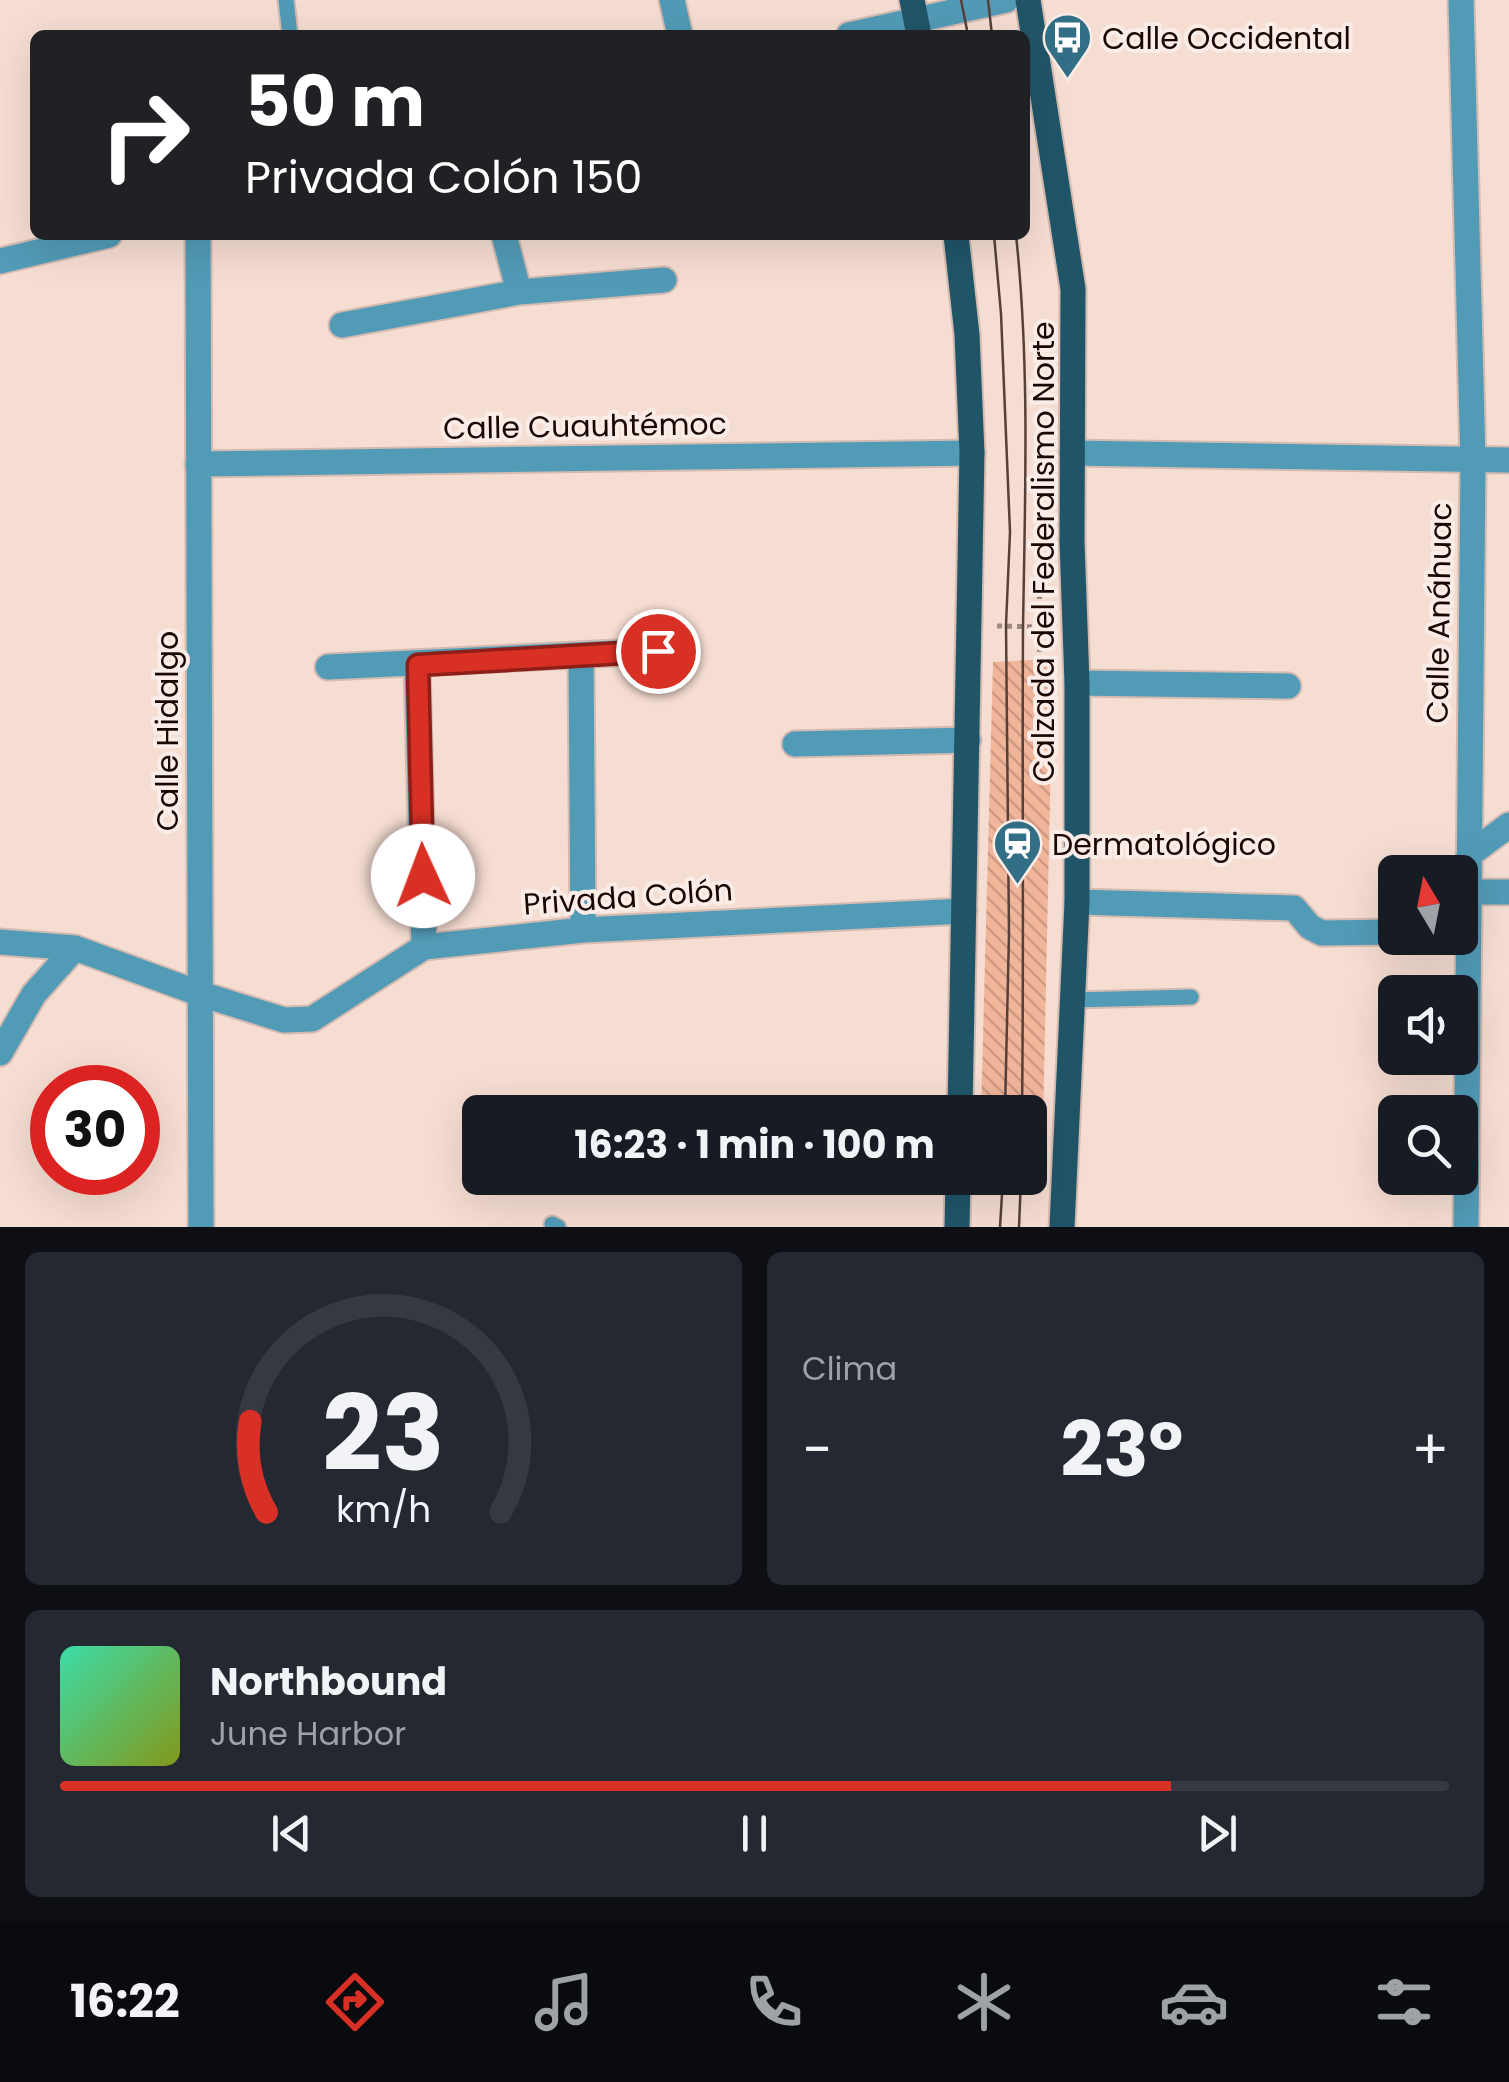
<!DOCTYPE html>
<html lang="es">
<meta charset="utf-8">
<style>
body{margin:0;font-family:Poppins,sans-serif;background:#242831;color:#f1f3f6;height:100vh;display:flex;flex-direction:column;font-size:38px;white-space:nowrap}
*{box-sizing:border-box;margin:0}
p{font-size:32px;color:#9ea1a6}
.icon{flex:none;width:55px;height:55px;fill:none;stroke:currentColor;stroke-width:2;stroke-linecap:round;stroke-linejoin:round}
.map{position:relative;height:1227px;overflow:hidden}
.sheet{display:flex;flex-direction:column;gap:25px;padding:25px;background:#0d0f14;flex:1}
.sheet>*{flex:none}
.hud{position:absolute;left:30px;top:30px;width:1000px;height:210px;border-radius:15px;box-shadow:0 10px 40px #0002;background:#202124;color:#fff;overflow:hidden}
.needle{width:65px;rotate:350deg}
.tools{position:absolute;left:1378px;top:855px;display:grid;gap:20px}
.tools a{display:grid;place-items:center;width:100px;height:100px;border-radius:15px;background:#171b24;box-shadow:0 10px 40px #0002;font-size:50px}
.speed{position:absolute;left:30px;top:1065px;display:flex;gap:20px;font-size:50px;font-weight:700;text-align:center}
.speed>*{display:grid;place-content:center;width:130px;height:130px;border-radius:50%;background:#171b24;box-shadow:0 10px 40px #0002;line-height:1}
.speed .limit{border:15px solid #d22;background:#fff;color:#111}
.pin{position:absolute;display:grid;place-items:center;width:85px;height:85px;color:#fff;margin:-42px;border:5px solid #fff;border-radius:50%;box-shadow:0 2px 10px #0007}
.me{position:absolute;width:110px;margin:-55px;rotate:358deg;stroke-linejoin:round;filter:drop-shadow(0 0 8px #0008)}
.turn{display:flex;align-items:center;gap:35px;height:210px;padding:0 50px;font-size:45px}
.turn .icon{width:130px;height:130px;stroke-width:2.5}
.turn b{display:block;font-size:70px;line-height:85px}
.big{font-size:75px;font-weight:700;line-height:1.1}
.sheet .tile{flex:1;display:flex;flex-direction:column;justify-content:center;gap:15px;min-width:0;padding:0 35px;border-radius:15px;background:#242831}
.sheet .dial{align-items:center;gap:0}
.dial svg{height:260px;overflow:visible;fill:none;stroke:#363941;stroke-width:7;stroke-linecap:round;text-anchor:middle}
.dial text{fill:#f1f3f6;stroke:none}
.song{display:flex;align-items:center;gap:30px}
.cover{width:120px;height:120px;border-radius:15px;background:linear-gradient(135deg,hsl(160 70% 55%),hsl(70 70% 35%))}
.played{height:10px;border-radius:5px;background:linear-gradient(90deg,#d93025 80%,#363941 80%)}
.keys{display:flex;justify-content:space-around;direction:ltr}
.heat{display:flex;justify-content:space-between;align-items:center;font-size:55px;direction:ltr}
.sheet .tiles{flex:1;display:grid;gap:25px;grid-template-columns:1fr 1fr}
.tile:last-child{grid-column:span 2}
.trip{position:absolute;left:462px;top:1095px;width:585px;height:100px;border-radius:15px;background:#171b24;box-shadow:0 10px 40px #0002;font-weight:700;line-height:100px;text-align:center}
.menu{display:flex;height:160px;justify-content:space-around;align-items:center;background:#090b0e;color:#9ea1a6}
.menu .icon{width:70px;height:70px}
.menu .current{color:#d93025}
.menu b{font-size:45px;color:#f1f3f6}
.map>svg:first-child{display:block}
.building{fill:url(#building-back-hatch)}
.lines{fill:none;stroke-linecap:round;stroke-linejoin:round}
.lane-casing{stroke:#d3bbb1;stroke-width:19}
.street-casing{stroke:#d3bbb1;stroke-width:29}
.primary-casing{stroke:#d3bbb1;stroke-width:29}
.path{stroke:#a08980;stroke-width:5;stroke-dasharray:5 5;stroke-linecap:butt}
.lane{stroke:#529bb7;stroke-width:15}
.street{stroke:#529bb7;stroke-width:25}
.primary{stroke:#205568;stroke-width:25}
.tram{stroke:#56413a;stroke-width:2.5}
.route-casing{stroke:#8d1f18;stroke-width:25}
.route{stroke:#d93025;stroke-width:18}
.labels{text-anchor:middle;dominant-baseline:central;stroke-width:8;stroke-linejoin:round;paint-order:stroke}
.poi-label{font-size:30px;fill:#1b0701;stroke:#faede7;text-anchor:start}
.street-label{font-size:30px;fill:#1b0701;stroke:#faede7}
</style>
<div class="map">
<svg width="1509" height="1227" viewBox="0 0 1509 1227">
<defs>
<pattern id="building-back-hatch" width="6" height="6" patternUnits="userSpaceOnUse" patternTransform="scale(2.5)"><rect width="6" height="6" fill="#f1b59a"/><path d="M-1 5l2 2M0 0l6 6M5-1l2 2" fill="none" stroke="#ce9a83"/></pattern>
</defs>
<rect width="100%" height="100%" fill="#f6ddd2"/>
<!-- building -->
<path class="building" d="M1053,659L1042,1169H1030V1112H981L993,662Z"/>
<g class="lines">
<defs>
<path id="lane" d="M286,0L290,35
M1074,1000L1191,997
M552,1224L558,1227"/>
<path id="street" d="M672,0L680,35
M1461,0L1473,461L1466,1227
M849,35L1006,0
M198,235L201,1227
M504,235L519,292
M0,261L109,235
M342,325L519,292L664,280
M1072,453L1509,460
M198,464L972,453
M581,655L583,930
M417,665L424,947
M328,667L658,651
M1077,683L1288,686
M795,744L968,740
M1469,855L1509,825
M1470,892H1509
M1077,902L1294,908L1310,927L1322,933L1395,932
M0,942L75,948L201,994L284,1020L312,1019L424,947L583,930L964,911
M0,1053L34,994L75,948"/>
<path id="primary" d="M912,0L919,35
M1028,0L1073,289L1072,542L1077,683V902L1062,1227
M956,235L967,335L972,453L960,1112
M957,1227L958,1178"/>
</defs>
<!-- lane casing -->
<use href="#lane" class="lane-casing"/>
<!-- street casing -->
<use href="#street" class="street-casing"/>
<!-- primary casing -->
<use href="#primary" class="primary-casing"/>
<!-- path -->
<path class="path" d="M997,626L1039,627L1040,544H1045
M1039,627L1040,661"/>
<!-- lane -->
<use href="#lane" class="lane"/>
<!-- street -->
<use href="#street" class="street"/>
<!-- primary -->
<use href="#primary" class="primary"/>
<!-- tram -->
<path class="tram" d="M961,0L968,35
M988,0L992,35
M994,235L1001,314L1010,532L1006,625L1009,933L1005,1112
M1016,235C1030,366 1025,497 1023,628C1022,790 1024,951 1022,1112
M1000,1227L1003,1178
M1019,1227L1021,1178"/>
</g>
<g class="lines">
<defs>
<path id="route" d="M423,876L418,665L658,651"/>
</defs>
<!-- route casing -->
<use href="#route" class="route-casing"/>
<!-- route -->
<use href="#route" class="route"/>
</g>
<!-- icons -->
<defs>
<symbol id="bus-pin" viewBox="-11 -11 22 30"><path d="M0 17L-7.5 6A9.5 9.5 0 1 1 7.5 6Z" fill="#326f86" stroke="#faede7"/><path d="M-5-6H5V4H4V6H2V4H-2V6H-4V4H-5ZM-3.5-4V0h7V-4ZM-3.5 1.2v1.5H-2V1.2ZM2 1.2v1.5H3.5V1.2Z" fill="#fff"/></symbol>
<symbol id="station-pin" viewBox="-11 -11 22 30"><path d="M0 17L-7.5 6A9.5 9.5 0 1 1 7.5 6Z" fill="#326f86" stroke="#faede7"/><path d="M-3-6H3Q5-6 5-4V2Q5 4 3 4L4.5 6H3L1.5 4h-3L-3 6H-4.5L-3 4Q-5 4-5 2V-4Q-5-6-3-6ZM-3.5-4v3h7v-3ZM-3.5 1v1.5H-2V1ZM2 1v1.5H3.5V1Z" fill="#fff"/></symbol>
</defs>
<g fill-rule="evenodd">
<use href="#bus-pin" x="1040" y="10" width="55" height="75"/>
<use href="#station-pin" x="990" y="816" width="55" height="75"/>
</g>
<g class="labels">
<!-- poi labels -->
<g class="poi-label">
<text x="1102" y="38">Calle Occidental</text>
<text x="1052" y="844">Dermatológico</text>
</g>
<!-- street labels -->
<g class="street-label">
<text transform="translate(585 426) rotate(-1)">Calle Cuauhtémoc</text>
<text transform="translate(1043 552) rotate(-90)">Calzada del Federalismo Norte</text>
<text transform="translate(1439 613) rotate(-89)">Calle Anáhuac</text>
<text transform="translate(167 731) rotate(-90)">Calle Hidalgo</text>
<text transform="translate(628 897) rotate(-4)">Privada Colón</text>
</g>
</g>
</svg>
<div class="tools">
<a><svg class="needle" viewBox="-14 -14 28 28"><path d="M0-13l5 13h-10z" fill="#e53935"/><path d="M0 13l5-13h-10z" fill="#9ea1a6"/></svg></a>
<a><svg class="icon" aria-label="sound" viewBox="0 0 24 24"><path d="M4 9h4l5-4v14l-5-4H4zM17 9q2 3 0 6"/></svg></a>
<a><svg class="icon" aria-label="search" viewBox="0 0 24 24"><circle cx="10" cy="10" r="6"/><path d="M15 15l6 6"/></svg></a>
</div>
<div class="speed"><div class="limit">30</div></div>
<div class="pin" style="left:658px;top:651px;background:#d93025"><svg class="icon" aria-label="arrive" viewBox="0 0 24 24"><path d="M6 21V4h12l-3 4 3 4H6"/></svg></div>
<svg class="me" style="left:423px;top:876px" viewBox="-20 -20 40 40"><circle r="19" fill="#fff"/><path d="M0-13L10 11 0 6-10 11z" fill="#d93025"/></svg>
<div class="trip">16:23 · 1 min · 100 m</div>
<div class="hud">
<div class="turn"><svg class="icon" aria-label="right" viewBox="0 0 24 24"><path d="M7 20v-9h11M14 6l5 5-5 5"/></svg><div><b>50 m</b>Privada Colón 150</div></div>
</div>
</div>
<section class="sheet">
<div class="tiles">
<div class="tile dial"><svg viewBox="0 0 100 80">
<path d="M14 69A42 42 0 1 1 86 69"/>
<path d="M14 69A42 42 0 0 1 9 41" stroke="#d93025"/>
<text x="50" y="56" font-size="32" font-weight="700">23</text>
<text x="50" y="72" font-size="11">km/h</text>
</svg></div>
<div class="tile"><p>Clima</p>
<div class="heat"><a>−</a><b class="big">23°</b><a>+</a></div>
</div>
<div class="tile">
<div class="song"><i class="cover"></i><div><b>Northbound</b><p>June Harbor</p></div></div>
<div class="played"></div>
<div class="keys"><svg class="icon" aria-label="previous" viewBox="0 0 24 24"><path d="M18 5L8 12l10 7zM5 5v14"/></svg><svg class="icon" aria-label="pause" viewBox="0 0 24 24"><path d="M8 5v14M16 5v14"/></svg><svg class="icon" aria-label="next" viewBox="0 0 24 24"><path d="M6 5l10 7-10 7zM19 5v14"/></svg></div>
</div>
</div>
</section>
<nav class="menu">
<b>16:22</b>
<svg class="icon current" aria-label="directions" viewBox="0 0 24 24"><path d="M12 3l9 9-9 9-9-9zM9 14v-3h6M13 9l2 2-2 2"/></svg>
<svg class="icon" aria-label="music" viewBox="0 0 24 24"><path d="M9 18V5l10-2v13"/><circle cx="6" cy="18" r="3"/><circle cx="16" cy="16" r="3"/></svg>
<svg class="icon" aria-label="phone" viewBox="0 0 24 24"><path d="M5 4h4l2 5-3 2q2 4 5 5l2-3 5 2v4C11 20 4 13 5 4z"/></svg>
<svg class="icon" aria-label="climate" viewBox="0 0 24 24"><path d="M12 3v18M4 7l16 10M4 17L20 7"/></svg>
<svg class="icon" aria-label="car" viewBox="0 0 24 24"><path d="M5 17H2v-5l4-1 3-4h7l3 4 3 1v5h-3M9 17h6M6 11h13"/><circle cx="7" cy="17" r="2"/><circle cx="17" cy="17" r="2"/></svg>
<svg class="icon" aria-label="filters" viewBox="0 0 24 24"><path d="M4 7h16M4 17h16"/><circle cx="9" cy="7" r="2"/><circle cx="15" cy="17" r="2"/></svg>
</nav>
